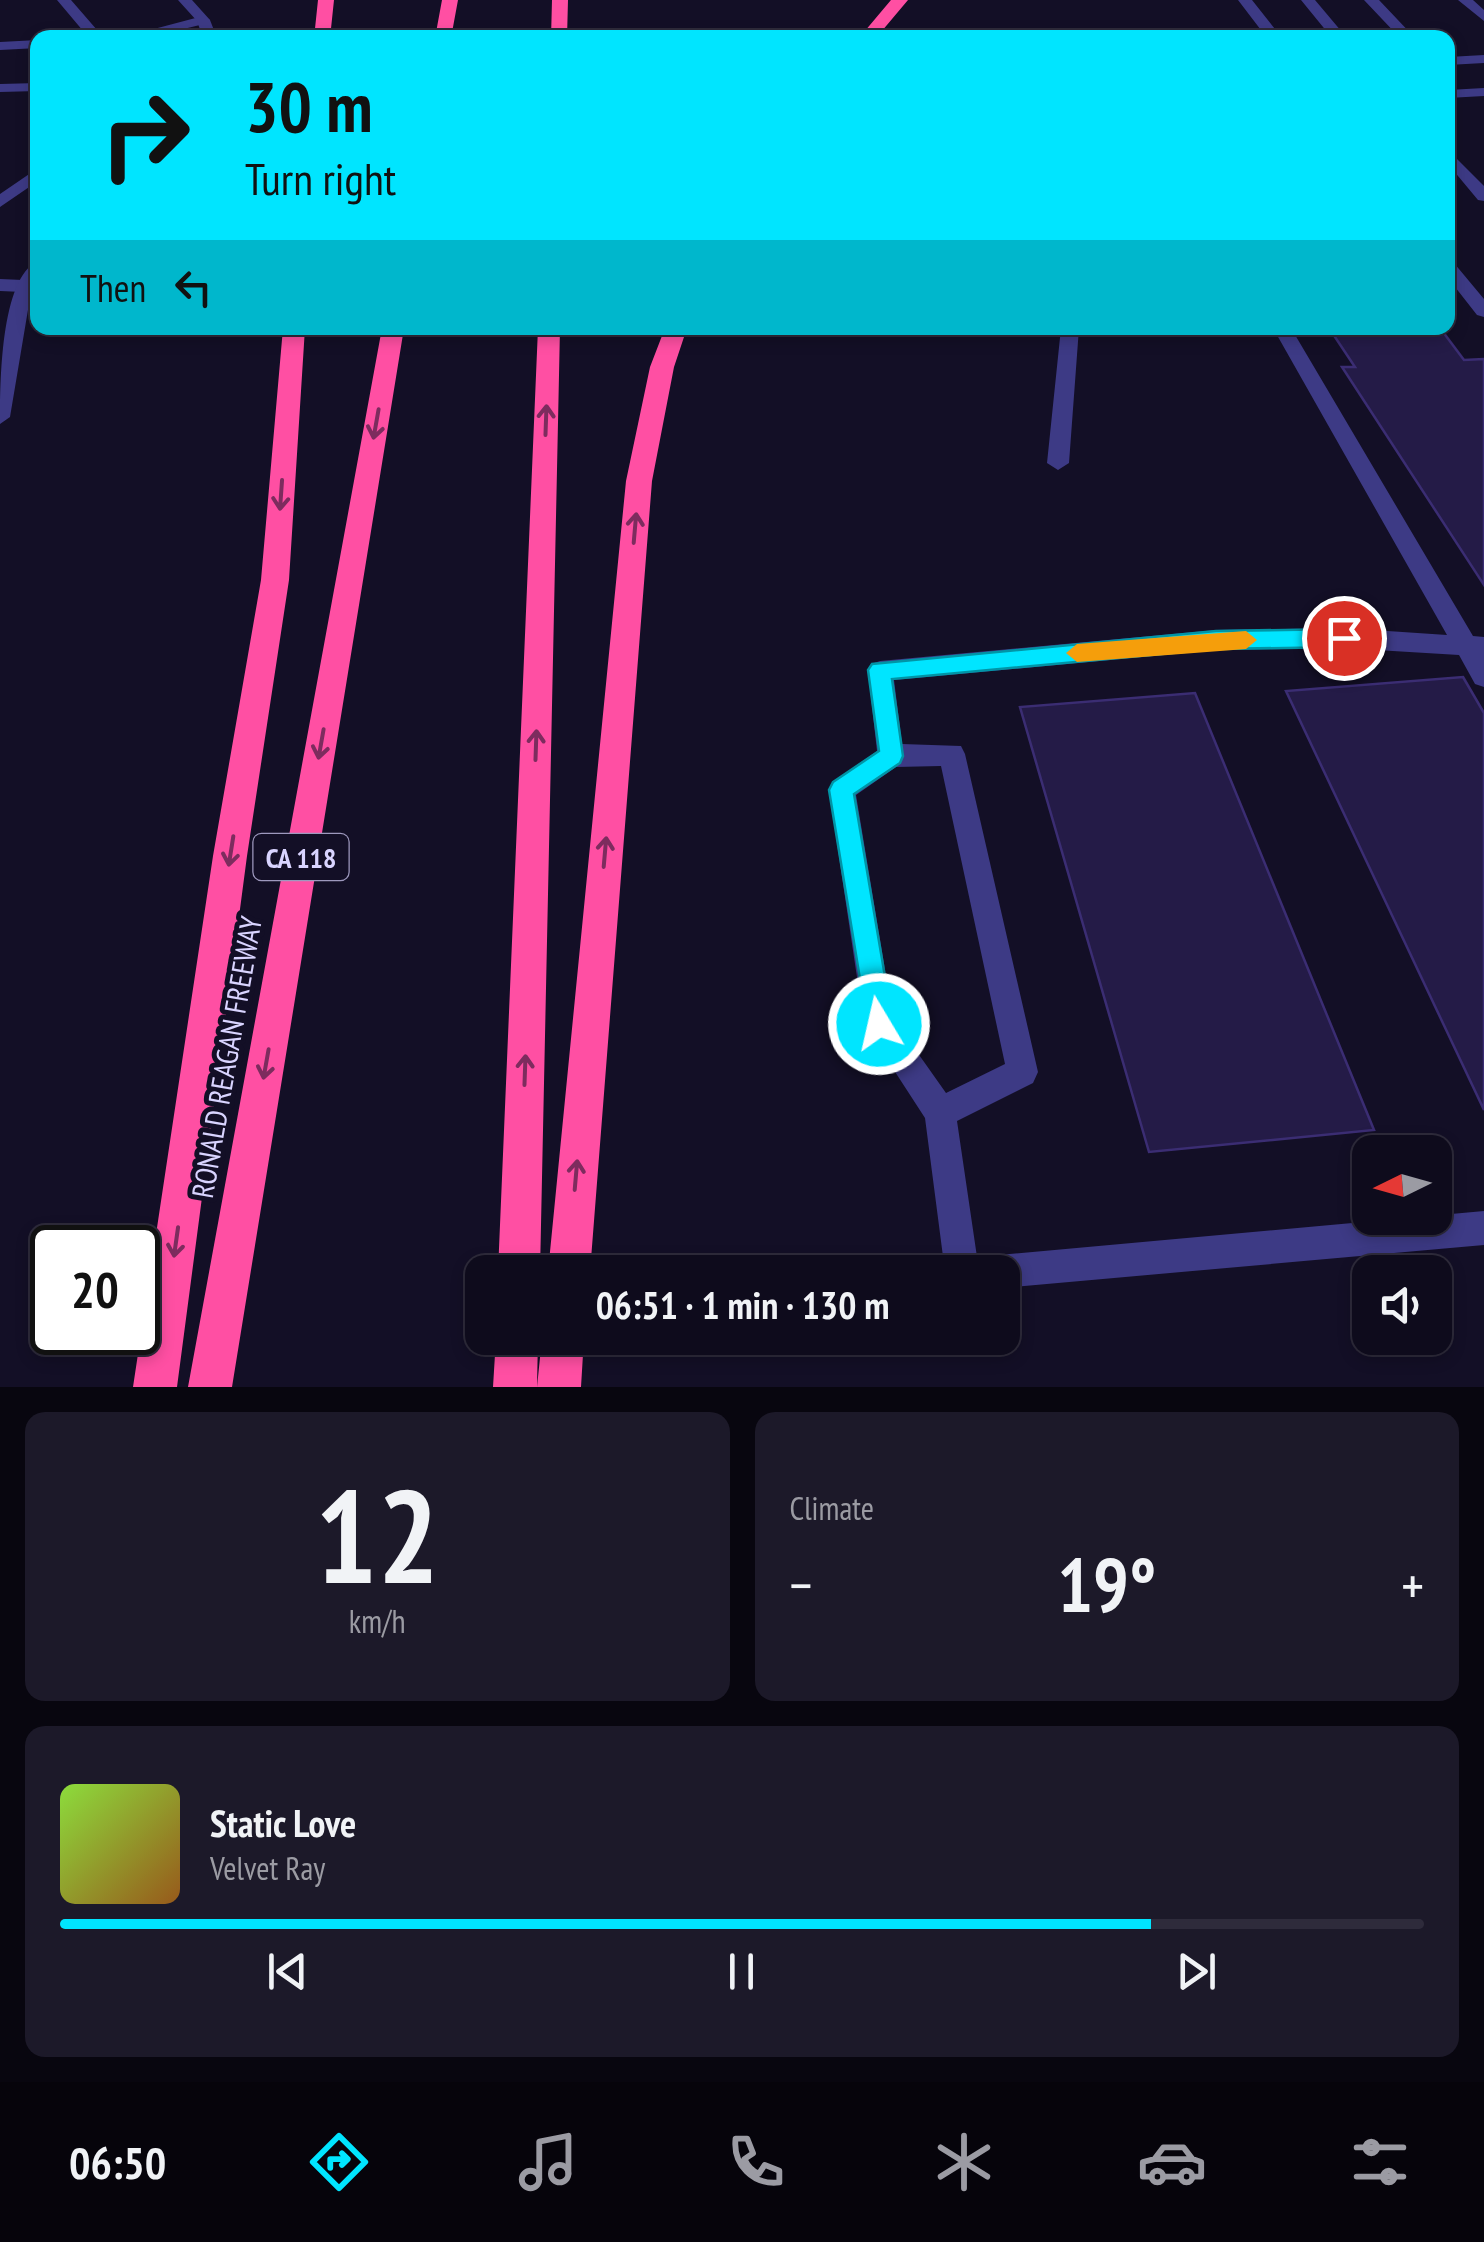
<!DOCTYPE html>
<meta charset="utf-8">
<style>
body{margin:0;font-family:"PT Sans Narrow",sans-serif;background:#1c1929;color:#f1f3f6;height:100vh;display:flex;flex-direction:column;font-size:38px;white-space:nowrap}
*{box-sizing:border-box;margin:0}
p{font-size:32px;color:#9b9ba3}
.icon{flex:none;width:55px;height:55px;fill:none;stroke:currentColor;stroke-width:2;stroke-linecap:round;stroke-linejoin:round}
.map{position:relative;height:1387px;overflow:hidden}
.panel{display:flex;flex-direction:column;gap:25px;padding:25px;background:#08060f;flex:1}
.panel>*{flex:none}
.guide{position:absolute;left:30px;top:30px;width:1425px;height:305px;border-radius:20px;box-shadow:0 5px 15px #0003,0 0 0 2px #2e2b3b;background:#00e5ff;color:#111;overflow:hidden}
.needle{width:65px;rotate:265deg}
.fabs{position:absolute;left:1352px;top:1135px;display:grid;gap:20px}
.fabs a{display:grid;place-items:center;width:100px;height:100px;border-radius:20px;background:#0e0b1c;box-shadow:0 5px 15px #0003,0 0 0 2px #2e2b3b;font-size:50px}
.speed{position:absolute;left:30px;top:1225px;display:flex;gap:20px;font-size:50px;font-weight:700;text-align:center}
.speed>*{display:grid;place-content:center;width:130px;height:130px;border-radius:50%;background:#0e0b1c;box-shadow:0 5px 15px #0003,0 0 0 2px #2e2b3b;line-height:1}
.speed .limit{border:5px solid #111;border-radius:15px;background:#fff;color:#111}
.pin{position:absolute;display:grid;place-items:center;width:85px;height:85px;color:#fff;margin:-42px;border:5px solid #fff;border-radius:50%;box-shadow:0 2px 10px #0007}
.me{position:absolute;width:110px;margin:-55px;rotate:351deg;stroke-linejoin:round;filter:drop-shadow(0 0 8px #0008)}
.turn{display:flex;align-items:center;gap:35px;height:210px;padding:0 50px;font-size:45px}
.turn .icon{width:130px;height:130px;stroke-width:2.5}
.turn b{display:block;font-size:70px;line-height:85px}
.then{display:flex;align-items:center;height:95px;padding:0 50px;background:#0003;gap:20px;font-size:38px}
.big{font-size:75px;font-weight:700;line-height:1.1}
.panel .card{flex:1;display:flex;flex-direction:column;justify-content:center;gap:15px;min-width:0;padding:0 35px;border-radius:20px;background:#1c1929}
.panel .dial{align-items:center;gap:0}
.dial b{font-size:130px;line-height:1}
.song{display:flex;align-items:center;gap:30px}
.cover{width:120px;height:120px;border-radius:15px;background:linear-gradient(135deg,hsl(90 70% 55%),hsl(30 70% 35%))}
.played{height:10px;border-radius:5px;background:linear-gradient(90deg,#00e5ff 80%,#2e2b3b 80%)}
.keys{display:flex;justify-content:space-around;direction:ltr}
.heat{display:flex;justify-content:space-between;align-items:center;font-size:55px;direction:ltr}
.panel .tiles{flex:1;display:grid;gap:25px;grid-template-columns:1fr 1fr}
.card:last-child{grid-column:span 2}
.trip{position:absolute;left:465px;top:1255px;width:555px;height:100px;border-radius:20px;background:#0e0b1c;box-shadow:0 5px 15px #0003,0 0 0 2px #2e2b3b;font-weight:700;line-height:100px;text-align:center}
.tabs{display:flex;height:160px;justify-content:space-around;align-items:center;background:#06040b;color:#9b9ba3}
.tabs .icon{width:70px;height:70px}
.tabs .active{color:#00e5ff}
.tabs b{font-size:45px;color:#f1f3f6}
.map>svg:first-child{display:block}
.building{fill:#241b47;stroke:#3b2d73;stroke-width:2.5}
.lines{fill:none;stroke-linecap:round;stroke-linejoin:round}
.lane{fill:#3d3a85;fill-rule:evenodd}
.street{fill:#3d3a85;fill-rule:evenodd}
.highway{fill:#ff4fa3;fill-rule:evenodd}
.oneway{stroke:#7d2c5e}
.route{fill:#00e5ff;stroke:#0095a6;stroke-width:2.5}
.slow{fill:#f59e0b}
.labels{text-anchor:middle;dominant-baseline:central;stroke-width:10;stroke-linejoin:round;paint-order:stroke}
.shield{fill:#130f26;stroke:#9e99be;stroke-width:2.5}
.shield-label{font-size:28px;font-weight:bold;fill:#d9d4ff}
.street-label{font-size:30px;fill:#d9d4ff;stroke:#130f26}
</style>
<div class="map">
<svg width="1484" height="1387" viewBox="0 0 1484 1387">
<rect width="100%" height="100%" fill="#130f26"/>
<!-- building -->
<path class="building" d="M1329,328H1440L1464,360L1484,359V585L1342,367H1355Z
M1463,677L1484,713V1110L1286,691Z
M1195,693L1374,1130L1149,1152L1020,707Z"/>
<g class="lines">
<!-- lane -->
<path class="lane" d="M57,0H71L104,38H89Z
M1238,0H1252L1282,38H1267Z
M1301,0H1315L1347,38H1332Z
M1364,0H1379L1415,38H1400Z
M1458,0H1473L1484,10V21Z
M203,16L210,20L208,23L147,38H120Z
M38,40V48L0,50V42Z
M1484,55V63L1448,65V57Z
M38,83V91L0,92V84Z
M1484,88V96L1448,98V90Z
M1448,150L1484,186V201L1478,200L1448,164Z
M38,168V181L0,207V194Z
M1448,262L1454,263L1484,299V317L1477,315L1448,278Z
M0,279L23,280L32,286L23,292L0,291Z
M1061,328H1079L1069,463L1058,470L1047,463Z
M1273,328H1291L1473,636L1484,637V687L1475,684L1459,655L1343,648L1216,650L894,680L902,744L961,746L965,754L1038,1072L1033,1083L957,1121L977,1257L1484,1211V1245L1002,1288V1272H945L925,1118L864,1024L829,790L833,782L877,751L868,671L871,664L880,661L1216,630L1343,628L1447,635ZM941,766L1005,1064L946,1093L893,1018L856,795L896,767Z"/>
<!-- street -->
<path class="street" d="M178,0H192L210,20L217,38H203L197,21Z
M38,261V279L32,286L10,417L0,424C0,385 0,278 38,261Z"/>
<!-- highway -->
<path class="highway" d="M318,0H334L330,38H314Z
M442,0H458L451,38H435Z
M552,0H568L567,38H551Z
M891,0H908L876,38H859Z
M283,328H305L289,580L247,856L177,1387H133L213,856L261,580Z
M382,328H404L232,1387H188Z
M538,328H560L540,1272H498Z
M665,328H687L674,367L652,481L590,1272H548L626,481L650,367Z
M496,1338H538L537,1387H493Z
M542,1338H584L581,1387H537Z"/>
</g>
<!-- one-way arrows -->
<defs><path id="oneway-shaft" d="M-6 0H5M1.5-3L5.5 0L1.5 3" fill="none" stroke-width="1.6" stroke-linecap="round" stroke-linejoin="round" transform="scale(2.5)"/></defs>
<g class="oneway">
<use href="#oneway-shaft" transform="translate(546 420) rotate(-88)"/>
<use href="#oneway-shaft" transform="translate(376 424) rotate(100)"/>
<use href="#oneway-shaft" transform="translate(281 495) rotate(94)"/>
<use href="#oneway-shaft" transform="translate(635 528) rotate(-85)"/>
<use href="#oneway-shaft" transform="translate(321 744) rotate(100)"/>
<use href="#oneway-shaft" transform="translate(536 745) rotate(-88)"/>
<use href="#oneway-shaft" transform="translate(231 851) rotate(99)"/>
<use href="#oneway-shaft" transform="translate(605 852) rotate(-85)"/>
<use href="#oneway-shaft" transform="translate(266 1064) rotate(100)"/>
<use href="#oneway-shaft" transform="translate(525 1070) rotate(-88)"/>
<use href="#oneway-shaft" transform="translate(576 1175) rotate(-85)"/>
<use href="#oneway-shaft" transform="translate(176 1242) rotate(98)"/>
</g>
<!-- route -->
<path class="route" d="M1344,629L1354,638L1344,647L1216,649L892,679L903,756L900,763L854,794L893,1024L889,1034L879,1038L869,1034L829,790L833,782L879,751L868,670L872,664L1216,631Z"/>
<!-- slow -->
<path class="slow" d="M1246,631L1257,640L1246,649L1077,662L1066,653L1077,644Z"/>
<g class="labels">
<!-- shield labels -->
<rect class="shield" x="253.5" y="834" width="95" height="46" rx="8"/>
<g class="shield-label">
<text x="301" y="857">CA 118</text>
</g>
<!-- street labels -->
<g class="street-label">
<text transform="translate(226 1057) rotate(-80)">RONALD REAGAN FREEWAY</text>
</g>
</g>
</svg>
<div class="fabs">
<a><svg class="needle" viewBox="-14 -14 28 28"><path d="M0-13l5 13h-10z" fill="#e53935"/><path d="M0 13l5-13h-10z" fill="#9b9ba3"/></svg></a>
<a><svg class="icon" aria-label="sound" viewBox="0 0 24 24"><path d="M4 9h4l5-4v14l-5-4H4zM17 9q2 3 0 6"/></svg></a>
</div>
<div class="speed"><div class="limit">20</div></div>
<div class="pin" style="left:1344px;top:638px;background:#d93025"><svg class="icon" aria-label="arrive" viewBox="0 0 24 24"><path d="M6 21V4h12l-3 4 3 4H6"/></svg></div>
<svg class="me" style="left:879px;top:1024px" viewBox="-20 -20 40 40"><circle r="17" fill="#00e5ff" stroke="#fff" stroke-width="3"/><path d="M0-11L8 9 0 5-8 9z" fill="#fff"/></svg>
<div class="trip">06:51 · 1 min · 130 m</div>
<div class="guide">
<div class="turn"><svg class="icon" aria-label="right" viewBox="0 0 24 24"><path d="M7 20v-9h11M14 6l5 5-5 5"/></svg><div><b>30 m</b>Turn right</div></div>
<div class="then">Then<svg class="icon" aria-label="left" viewBox="0 0 24 24"><path d="M17 20v-9H6M10 6l-5 5 5 5"/></svg></div>
</div>
</div>
<section class="panel">
<div class="tiles">
<div class="card dial"><b>12</b><p>km/h</p></div>
<div class="card"><p>Climate</p>
<div class="heat"><a>−</a><b class="big">19°</b><a>+</a></div>
</div>
<div class="card">
<div class="song"><i class="cover"></i><div><b>Static Love</b><p>Velvet Ray</p></div></div>
<div class="played"></div>
<div class="keys"><svg class="icon" aria-label="previous" viewBox="0 0 24 24"><path d="M18 5L8 12l10 7zM5 5v14"/></svg><svg class="icon" aria-label="pause" viewBox="0 0 24 24"><path d="M8 5v14M16 5v14"/></svg><svg class="icon" aria-label="next" viewBox="0 0 24 24"><path d="M6 5l10 7-10 7zM19 5v14"/></svg></div>
</div>
</div>
</section>
<nav class="tabs">
<b>06:50</b>
<svg class="icon active" aria-label="directions" viewBox="0 0 24 24"><path d="M12 3l9 9-9 9-9-9zM9 14v-3h6M13 9l2 2-2 2"/></svg>
<svg class="icon" aria-label="music" viewBox="0 0 24 24"><path d="M9 18V5l10-2v13"/><circle cx="6" cy="18" r="3"/><circle cx="16" cy="16" r="3"/></svg>
<svg class="icon" aria-label="phone" viewBox="0 0 24 24"><path d="M5 4h4l2 5-3 2q2 4 5 5l2-3 5 2v4C11 20 4 13 5 4z"/></svg>
<svg class="icon" aria-label="climate" viewBox="0 0 24 24"><path d="M12 3v18M4 7l16 10M4 17L20 7"/></svg>
<svg class="icon" aria-label="car" viewBox="0 0 24 24"><path d="M5 17H2v-5l4-1 3-4h7l3 4 3 1v5h-3M9 17h6M6 11h13"/><circle cx="7" cy="17" r="2"/><circle cx="17" cy="17" r="2"/></svg>
<svg class="icon" aria-label="filters" viewBox="0 0 24 24"><path d="M4 7h16M4 17h16"/><circle cx="9" cy="7" r="2"/><circle cx="15" cy="17" r="2"/></svg>
</nav>
